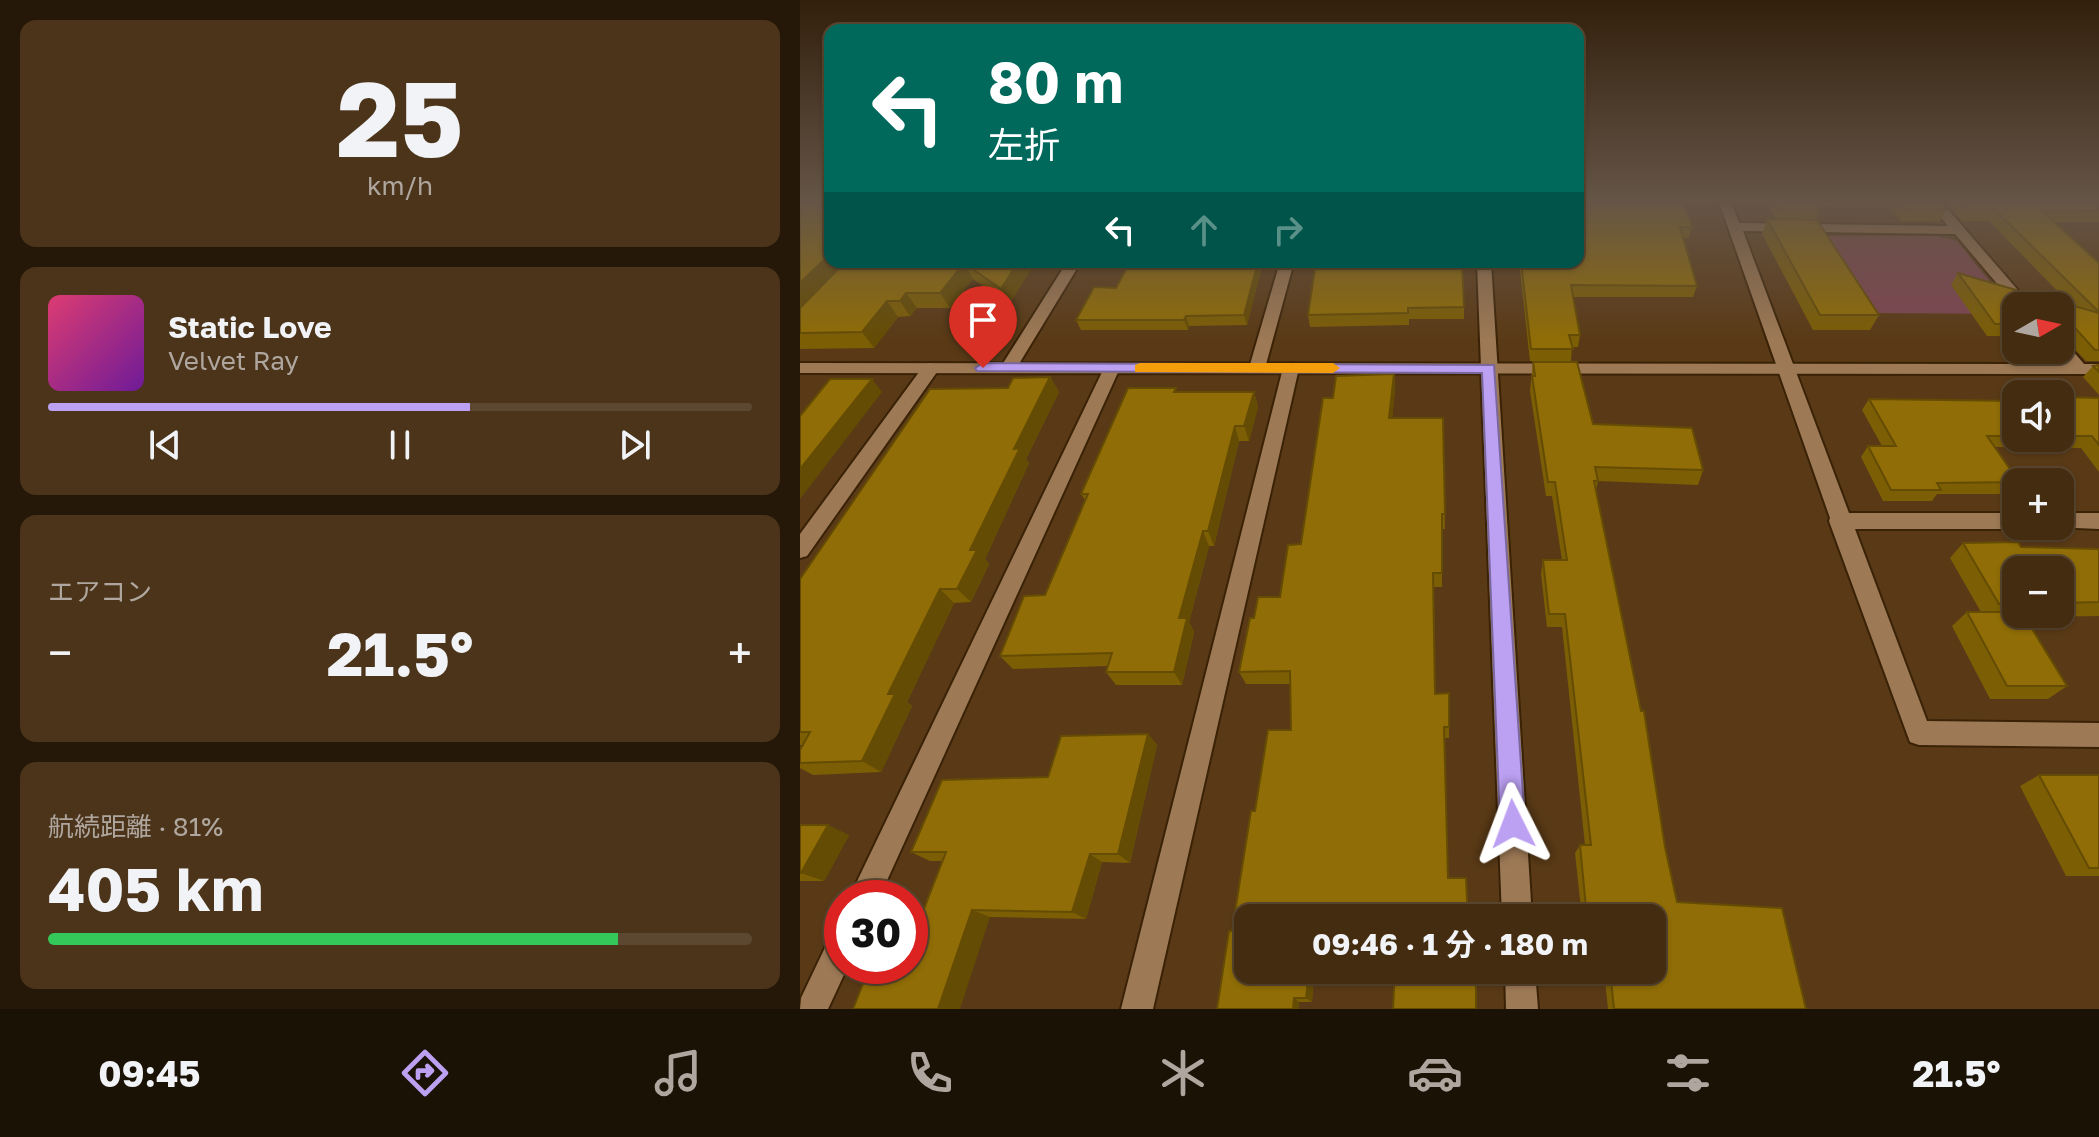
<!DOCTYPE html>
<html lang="ja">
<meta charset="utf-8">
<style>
body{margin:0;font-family:"Golos Text","Noto Sans JP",sans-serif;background:#4b3419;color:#f1f3f6;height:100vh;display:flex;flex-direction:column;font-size:30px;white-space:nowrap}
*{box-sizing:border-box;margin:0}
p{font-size:26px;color:#afa79f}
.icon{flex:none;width:44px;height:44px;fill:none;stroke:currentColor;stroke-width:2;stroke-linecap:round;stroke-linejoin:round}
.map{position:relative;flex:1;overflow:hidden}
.panel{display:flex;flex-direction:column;gap:20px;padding:20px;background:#251809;width:800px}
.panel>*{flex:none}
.guide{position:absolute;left:24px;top:24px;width:760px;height:244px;border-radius:16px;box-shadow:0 2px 6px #0004,0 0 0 2px #5c4830;background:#00695c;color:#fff;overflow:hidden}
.needle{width:52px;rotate:81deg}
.buttons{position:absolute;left:1202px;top:292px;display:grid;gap:16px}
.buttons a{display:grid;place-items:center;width:72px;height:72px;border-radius:16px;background:#442c10;box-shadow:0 2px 6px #0004,0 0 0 2px #5c4830;font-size:40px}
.speed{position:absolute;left:24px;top:880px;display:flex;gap:16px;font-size:40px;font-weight:700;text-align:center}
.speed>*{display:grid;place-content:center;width:104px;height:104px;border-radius:50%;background:#442c10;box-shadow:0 2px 6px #0004,0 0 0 2px #5c4830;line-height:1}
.speed .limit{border:12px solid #d22;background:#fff;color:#111}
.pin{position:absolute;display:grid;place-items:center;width:68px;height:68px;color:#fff;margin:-82px -34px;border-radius:50% 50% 50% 0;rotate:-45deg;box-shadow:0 0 8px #0007}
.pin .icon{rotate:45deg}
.me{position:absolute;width:88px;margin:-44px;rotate:357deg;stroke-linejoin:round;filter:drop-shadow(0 0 6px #0008)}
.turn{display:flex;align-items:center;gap:28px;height:168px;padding:0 32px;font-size:36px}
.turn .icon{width:104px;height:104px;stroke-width:2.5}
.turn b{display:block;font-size:56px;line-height:68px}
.lanes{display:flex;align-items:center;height:76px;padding:0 32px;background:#0003;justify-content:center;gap:40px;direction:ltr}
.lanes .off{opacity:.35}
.big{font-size:60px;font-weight:700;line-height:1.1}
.panel .card{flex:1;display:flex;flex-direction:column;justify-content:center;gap:12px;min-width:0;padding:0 28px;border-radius:16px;background:#4b3419}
.panel .dial{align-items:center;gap:0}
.dial b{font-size:104px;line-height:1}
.song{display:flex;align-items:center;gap:24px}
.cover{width:96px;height:96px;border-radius:12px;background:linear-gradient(135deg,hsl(340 70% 55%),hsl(280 70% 35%))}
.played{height:8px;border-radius:4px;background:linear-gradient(90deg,#bca0f2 60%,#5c4830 60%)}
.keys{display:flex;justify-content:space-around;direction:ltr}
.heat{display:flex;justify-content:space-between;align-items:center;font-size:44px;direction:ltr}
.charge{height:12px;border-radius:6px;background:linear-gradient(90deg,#34c759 81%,#5c4830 0)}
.trip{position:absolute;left:434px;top:904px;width:432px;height:80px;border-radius:16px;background:#442c10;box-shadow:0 2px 6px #0004,0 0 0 2px #5c4830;font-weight:700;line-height:80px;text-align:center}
.tab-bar{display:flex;height:128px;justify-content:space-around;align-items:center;background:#1b1206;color:#afa79f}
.tab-bar .icon{width:56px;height:56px}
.tab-bar .on{color:#bca0f2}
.tab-bar b{font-size:36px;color:#f1f3f6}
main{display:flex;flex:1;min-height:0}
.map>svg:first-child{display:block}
.green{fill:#7e4552}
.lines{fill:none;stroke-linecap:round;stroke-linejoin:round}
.minor-casing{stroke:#3a2206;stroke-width:4}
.tertiary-casing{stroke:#3a2206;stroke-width:4}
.minor{fill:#9d7955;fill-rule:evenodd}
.tertiary{fill:#9d7955;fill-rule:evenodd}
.wall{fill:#7c5e05;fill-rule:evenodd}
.shaded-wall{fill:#654c04}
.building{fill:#906d06;stroke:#654c04;stroke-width:2}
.route{fill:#bca0f2;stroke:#7a689d;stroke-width:2}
.slow{fill:#f59e0b}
</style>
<main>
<section class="panel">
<div class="card dial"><b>25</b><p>km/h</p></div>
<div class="card">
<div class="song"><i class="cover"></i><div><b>Static Love</b><p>Velvet Ray</p></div></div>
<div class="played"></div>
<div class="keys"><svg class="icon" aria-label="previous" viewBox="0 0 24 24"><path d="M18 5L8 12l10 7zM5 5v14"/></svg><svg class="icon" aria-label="pause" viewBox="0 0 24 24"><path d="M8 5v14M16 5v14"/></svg><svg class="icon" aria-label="next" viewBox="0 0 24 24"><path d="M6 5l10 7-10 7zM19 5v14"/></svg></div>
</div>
<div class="card"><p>エアコン</p>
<div class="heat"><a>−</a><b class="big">21.5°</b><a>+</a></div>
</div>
<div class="card"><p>航続距離 · 81%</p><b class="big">405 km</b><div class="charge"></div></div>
</section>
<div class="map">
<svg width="1299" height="1009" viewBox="0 0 1299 1009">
<rect width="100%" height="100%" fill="#5a3a16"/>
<!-- green -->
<path class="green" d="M1021,236H1136L1157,241L1216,314L1065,313Z"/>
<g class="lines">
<defs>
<path id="minor" d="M918,199H930L939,223L1148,226L1126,199H1139L1229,303L1232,306H1216L1155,234L943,231L1049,513H1216V526H1224L1216,529H1055L1127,721L1299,723V747L1119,745L1110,742L1029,521L1030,518Z
M267,262H281L214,372H202L200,368Z
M480,262H494L465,368L457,373L449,368Z
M677,262H691L732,918H702Z
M1260,342L1266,343L1285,365L1287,369L1285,373H1273L1254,351L1260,350Z
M131,363L139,368L137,372L7,556L0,558V534L125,364Z
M312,363L320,368L79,898H49L304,368Z
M491,363L499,368L353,1009H321L483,368Z
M1260,513H1299V529L1253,527L1260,526Z
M42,931V966H48L28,1009H0L1,998L31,935Z
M705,970H735L738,1009H706Z"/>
<path id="tertiary" d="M0,363L1299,364V374L0,373Z"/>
</defs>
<!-- minor casing -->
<use href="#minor" class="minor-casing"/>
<!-- tertiary casing -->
<use href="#tertiary" class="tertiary-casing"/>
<!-- minor -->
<use href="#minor" class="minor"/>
<!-- tertiary -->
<use href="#tertiary" class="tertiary"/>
</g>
<!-- wall -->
<path class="wall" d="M0,199L30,262H236L209,304L173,279L150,308H117L110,316L98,317L74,348L0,349Z
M778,199L892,227L889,238H884L897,286L893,297H773L780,335L778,347H772L771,361H730L719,262H778Z
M965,199H1137L1146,210L1140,221H1101L1089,207L1017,206L1020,210L1016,220L1079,315L1070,330H1013L962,234L967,219H976Z
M1142,199H1299V222H1254L1299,263V361H1286L1266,340H1263L1260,344V306H1216V336H1187L1151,285L1158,273L1224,298L1272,306L1189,221H1162Z
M330,262H463L447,325L389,326L388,330H281L276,320L316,288Z
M516,262L664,307V319H609V325L510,327L508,315Z
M733,362L793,424L903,470L898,485L798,481L796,490L865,847L877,902L1006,1009H808L804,970H852V918H782L775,853L780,845H785L762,627H747L741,574L743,560H762L752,496H746L730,391Z
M1299,365V395L1283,377L1293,366Z
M594,374L595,389L592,418H643L645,529H642V587H634L635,694L649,693V738H644L448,918L514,970L512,1002H499V1009H417L455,811L491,730L490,684H446L439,672L454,618L480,597L501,544L533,398Z
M250,377L259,392L226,459L229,463L185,559L189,564L171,602L154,603L107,702L112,706L81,772L13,775L0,768V750L3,745H0V579Z
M377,392H454L458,407L449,441H439L414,546H409L389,622L394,632L382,685H316L306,672L308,666L213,669L200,656L245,595L285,500L281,494Z
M1260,397L1299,398V472L1281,448L1195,447L1216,482V487L1210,494H1137L1132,501H1083L1061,457L1068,446H1082L1062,410L1069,399L1214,401L1216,398V438H1260Z
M1163,543L1221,547L1299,549V616L1225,617L1267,686L1248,699H1190L1152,626L1167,612H1181L1150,558ZM1216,570H1260V614H1216Z
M348,734L357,745L330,863L302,862L286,919L190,917L110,966L142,861H130L111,852L248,777Z
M1239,775H1299V876H1266L1220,786Z
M0,825L49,835L24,881H0Z"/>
<!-- shaded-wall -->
<path class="shaded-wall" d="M30,254V262H49L0,311V283Z
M218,262H236L209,304L201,289Z
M458,262H463L447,325L444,315Z
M164,263L173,279L150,308L140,293Z
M106,293L117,308L110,316L100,301Z
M87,301L98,317L74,348L62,332Z
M386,316L389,326L388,330L384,320Z
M594,374L595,389L591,433L589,418Z
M250,377L259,392L226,459L229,463L185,559L189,564L171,602L157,589L170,550L214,449Z
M72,379L82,392L0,499V469Z
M454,392L458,407L449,441L444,426Z
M435,426L439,441L414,546L408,531Z
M403,531L409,546L389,622L394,632L382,685L374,672L379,618Z
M140,589L154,603L107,702L112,706L81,772L62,761L88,694Z
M348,734L357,745L330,863L318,854Z
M28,825L49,835L24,881L1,873Z
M290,854L302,862L286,919L272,912Z
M172,910L190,917L160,1009H138Z
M509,970H514L512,1002L506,998Z
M494,998L499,1002V1009H493Z"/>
<!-- building -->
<path class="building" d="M0,199H30V254L0,283Z
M778,199H882L892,227H880L897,286L771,285L780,335H769L773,349H731L721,262H778Z
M974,199H1013L1020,210H980Z
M1097,199H1137L1146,210H1106Z
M1158,199H1299V211L1243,212L1299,263V312L1195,210H1168Z
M967,219L1017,220L1079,315H1020Z
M45,262H218L201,289L164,263L140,293H106L100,301H87L62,332L0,333V308Z
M330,262H458L444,315L386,316L384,320H276L294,287L316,288Z
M516,262H662L664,307L608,308V313L508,315Z
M1158,273L1216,290L1224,298L1242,297L1299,313V350H1295L1276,329L1267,328L1266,336L1260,329V306H1216V324H1195Z
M733,362H777L793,424L892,428L903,470L795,467L798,481H794L841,711H844L865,847L877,902L982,908L1006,1009H814L810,970H852V918H787L780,845H791L765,614H749L743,560H767L755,482H748L732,376H735Z
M1299,365V372L1293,366Z
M594,374L589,418H643L645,514H642V573H633L635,694L649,693V727H644L648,878H666L668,918H448V970H509L506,998H494L493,1009H417L429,931H432L451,811H455L468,730H491L490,671L439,672L450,618H454L458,597H480L488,545L501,544L523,398H533L536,376Z
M250,377L214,449L220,448L170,550H177L157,589H140L88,694H95L62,761L0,763V750L10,732H0V579L130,389L208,388L213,378Z
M30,379H72L0,469V416Z
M328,388H376L374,392H454L444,426H435L408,531H403L379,618H387L374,672H306L312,653L200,656L224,596L245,595L288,494H281Z
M1260,397L1299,398V445L1292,436H1260Z
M1069,399L1216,401V436H1187L1219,482L1137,483L1141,490H1091L1068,446H1096Z
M1218,542L1221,547L1299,549V602L1260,603V570H1216V603L1199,604L1163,543Z
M1167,612H1216V614H1223L1267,686H1207Z
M348,734L318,854H290L272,912L172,910L138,1009H53L70,966H110V945L146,852H111L142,780L248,777L261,736Z
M1239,775H1299V868H1289Z
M0,825H28L1,873H0Z
M595,970H676V1009H593Z"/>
<!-- sky -->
<linearGradient id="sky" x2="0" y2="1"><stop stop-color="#32200c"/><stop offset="0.59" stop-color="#655547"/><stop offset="1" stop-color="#655547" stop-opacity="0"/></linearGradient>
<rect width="1299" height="340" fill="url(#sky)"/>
<!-- route -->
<path class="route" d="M183,363L694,365L725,824L721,833L713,837L704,833L700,824L682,373L177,371L175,368Z"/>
<!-- slow -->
<path class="slow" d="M340,363H533L540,368L533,373L335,372V365Z"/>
</svg>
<div class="buttons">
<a><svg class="needle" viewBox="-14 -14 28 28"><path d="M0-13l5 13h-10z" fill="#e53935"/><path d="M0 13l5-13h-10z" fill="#afa79f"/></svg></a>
<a><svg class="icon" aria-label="sound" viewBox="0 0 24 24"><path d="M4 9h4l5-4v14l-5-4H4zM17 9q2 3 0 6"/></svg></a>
<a>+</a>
<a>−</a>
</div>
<div class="speed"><div class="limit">30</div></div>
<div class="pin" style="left:183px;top:368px;background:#d93025"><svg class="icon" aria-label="arrive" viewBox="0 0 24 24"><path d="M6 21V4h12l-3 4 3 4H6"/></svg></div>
<svg class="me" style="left:713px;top:824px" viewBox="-20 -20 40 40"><path d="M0-17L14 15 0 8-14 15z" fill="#bca0f2" stroke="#fff" stroke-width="4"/></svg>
<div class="trip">09:46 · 1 分 · 180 m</div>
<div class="guide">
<div class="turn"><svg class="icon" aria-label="left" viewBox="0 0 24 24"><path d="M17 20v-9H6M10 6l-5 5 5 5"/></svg><div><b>80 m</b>左折</div></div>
<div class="lanes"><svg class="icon" aria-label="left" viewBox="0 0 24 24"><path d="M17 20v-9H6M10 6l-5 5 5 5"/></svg><svg class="icon off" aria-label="ahead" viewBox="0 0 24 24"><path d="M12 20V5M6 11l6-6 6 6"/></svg><svg class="icon off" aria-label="right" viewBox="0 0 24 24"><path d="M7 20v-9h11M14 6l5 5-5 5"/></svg></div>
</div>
</div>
</main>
<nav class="tab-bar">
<b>09:45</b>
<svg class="icon on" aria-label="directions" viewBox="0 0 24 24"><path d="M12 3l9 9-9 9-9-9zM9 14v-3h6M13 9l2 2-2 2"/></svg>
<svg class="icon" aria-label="music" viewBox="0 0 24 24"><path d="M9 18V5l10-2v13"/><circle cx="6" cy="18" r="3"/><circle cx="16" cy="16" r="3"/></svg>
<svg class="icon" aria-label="phone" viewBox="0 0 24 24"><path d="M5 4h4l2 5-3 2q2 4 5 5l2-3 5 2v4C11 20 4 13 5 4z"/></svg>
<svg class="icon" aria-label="climate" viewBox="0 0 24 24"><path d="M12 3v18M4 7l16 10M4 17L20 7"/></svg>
<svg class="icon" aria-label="car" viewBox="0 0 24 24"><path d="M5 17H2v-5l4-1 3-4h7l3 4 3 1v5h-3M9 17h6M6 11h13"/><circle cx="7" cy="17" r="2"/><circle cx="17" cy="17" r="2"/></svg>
<svg class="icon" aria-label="filters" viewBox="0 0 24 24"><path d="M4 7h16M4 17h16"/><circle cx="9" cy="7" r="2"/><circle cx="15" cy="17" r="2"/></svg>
<b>21.5°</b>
</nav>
